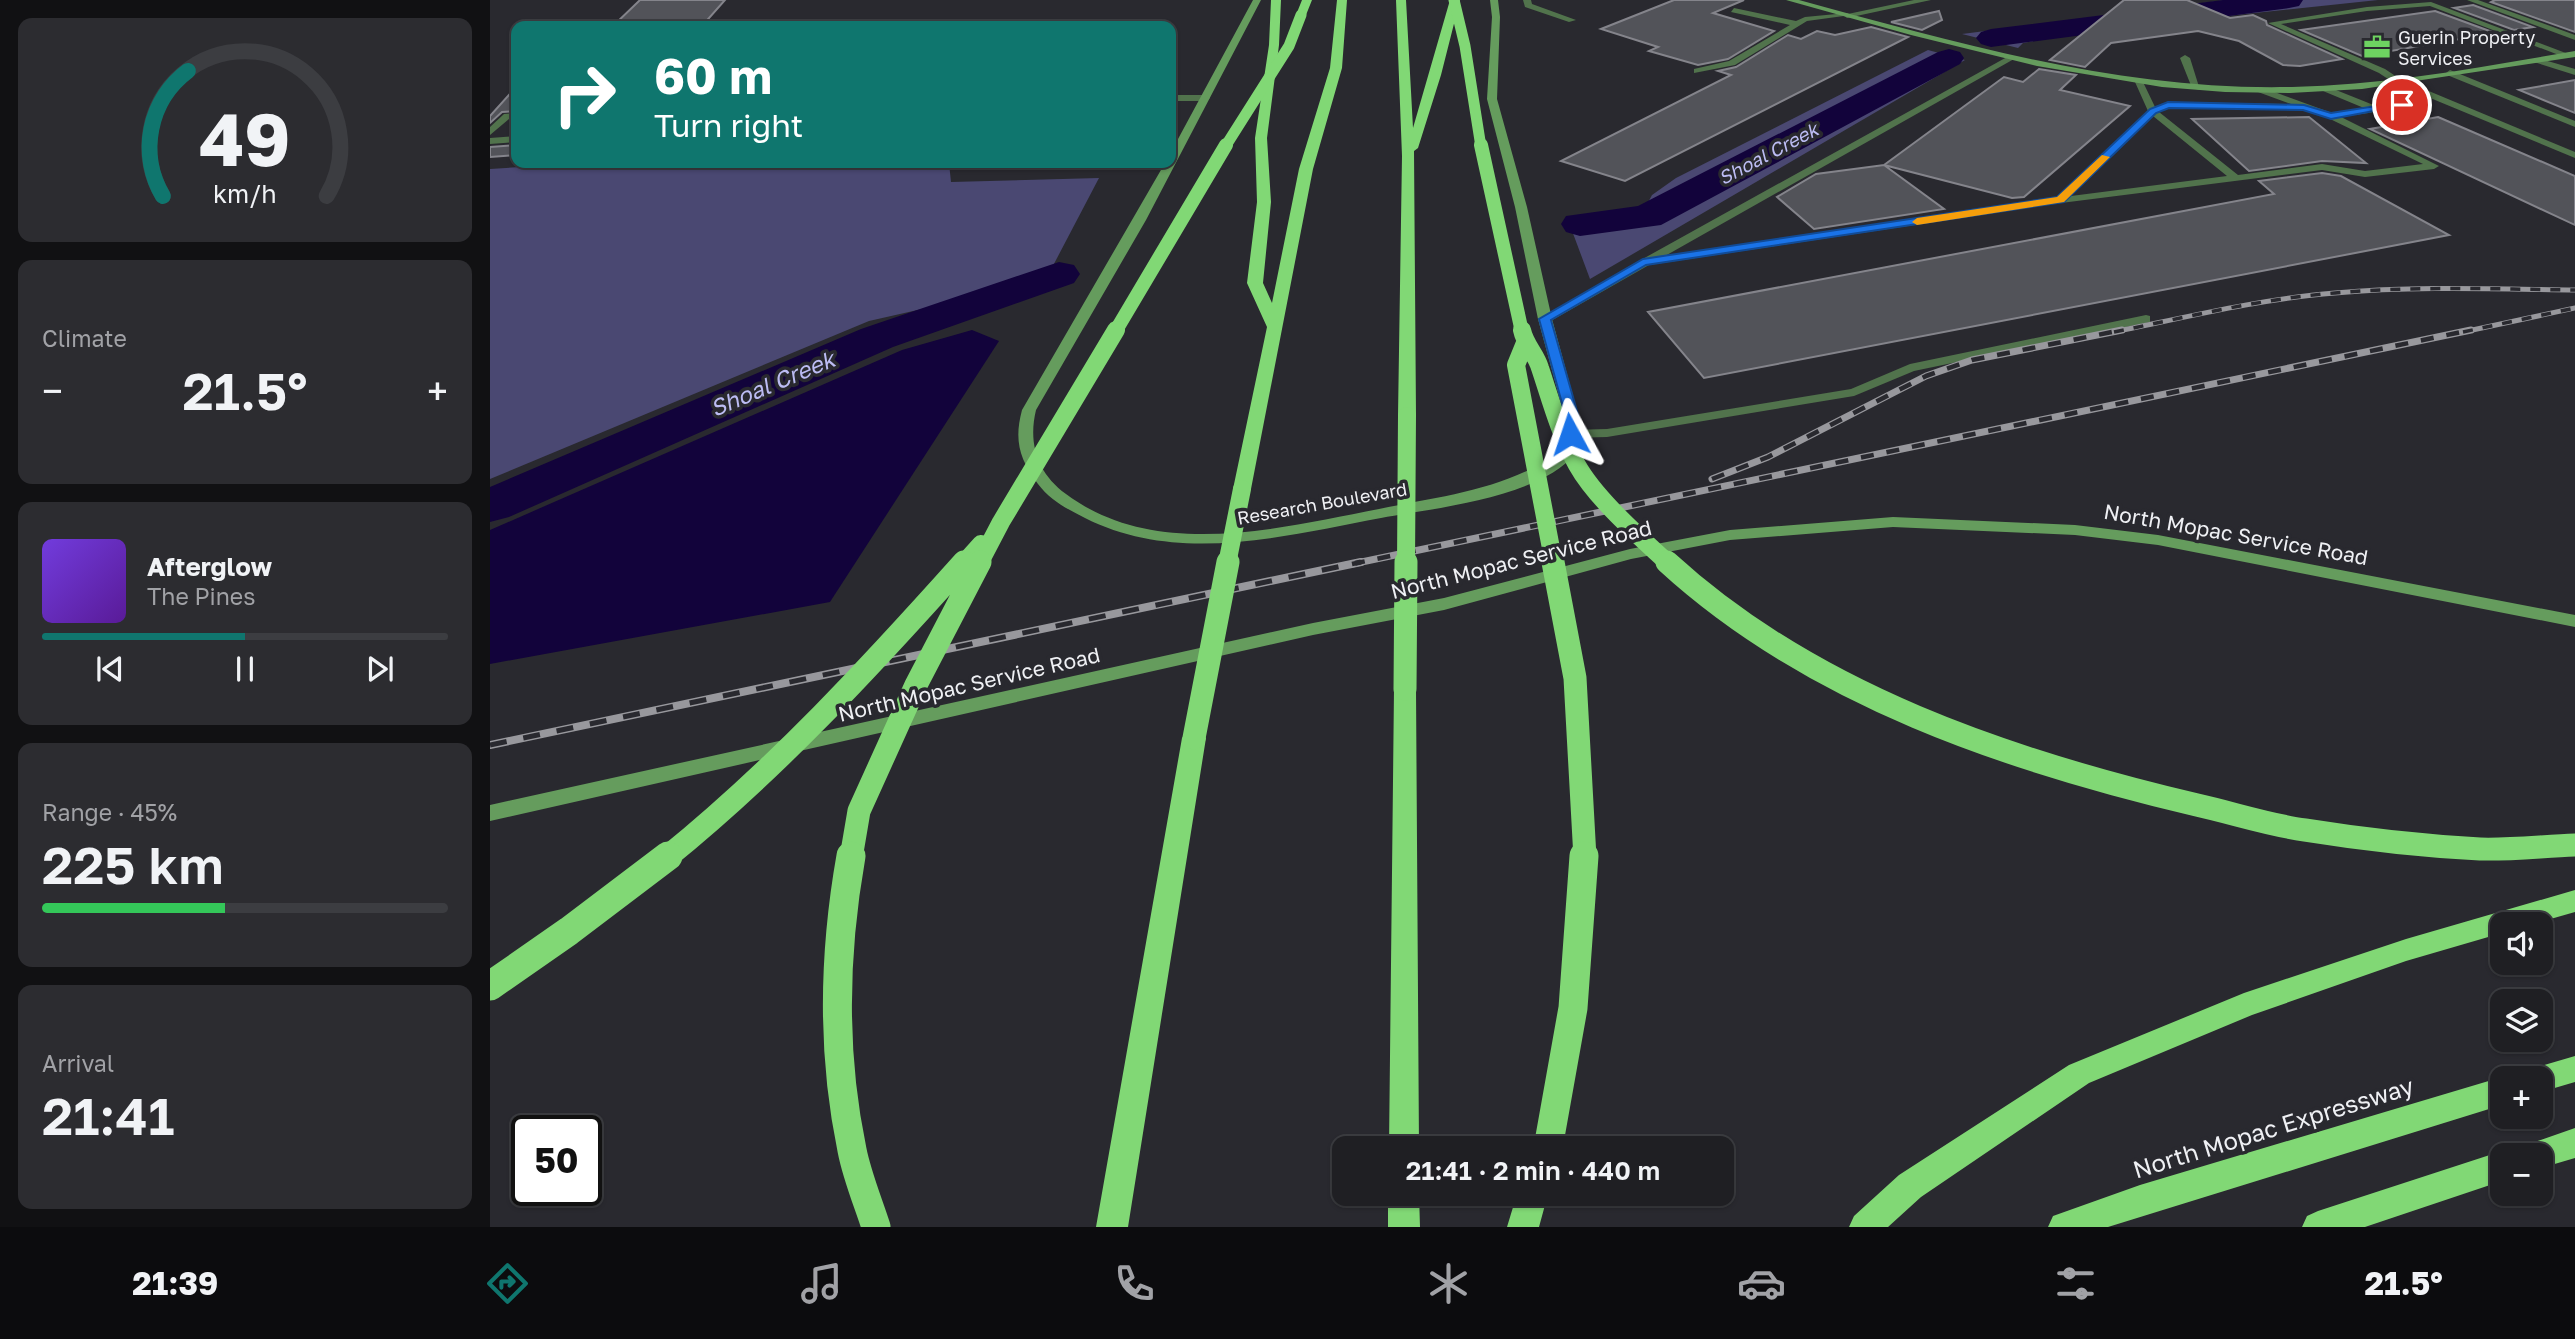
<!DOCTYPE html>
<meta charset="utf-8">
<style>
body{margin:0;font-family:"Golos Text",sans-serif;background:#2c2c30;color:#f1f3f6;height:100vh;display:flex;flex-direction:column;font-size:26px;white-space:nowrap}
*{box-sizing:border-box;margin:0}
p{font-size:23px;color:#a1a2a6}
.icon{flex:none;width:38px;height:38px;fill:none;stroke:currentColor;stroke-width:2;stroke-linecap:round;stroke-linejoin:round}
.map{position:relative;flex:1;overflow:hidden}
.details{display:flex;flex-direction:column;gap:18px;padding:18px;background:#111113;width:490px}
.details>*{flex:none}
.top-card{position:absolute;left:21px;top:21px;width:665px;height:147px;border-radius:14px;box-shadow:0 2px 5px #0004,0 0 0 2px #3c3d41;background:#0f766e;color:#fff;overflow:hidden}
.buttons{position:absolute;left:2000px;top:912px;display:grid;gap:14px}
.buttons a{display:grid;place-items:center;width:63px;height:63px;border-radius:14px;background:#1f1f23;box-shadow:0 2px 5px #0004,0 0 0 2px #3c3d41;font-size:35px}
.speed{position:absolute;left:21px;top:1115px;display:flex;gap:14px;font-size:35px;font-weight:700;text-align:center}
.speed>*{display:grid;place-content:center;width:91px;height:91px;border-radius:50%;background:#1f1f23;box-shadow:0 2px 5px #0004,0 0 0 2px #3c3d41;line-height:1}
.speed .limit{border:4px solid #111;border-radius:10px;background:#fff;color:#111}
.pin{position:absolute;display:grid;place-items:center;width:60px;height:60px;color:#fff;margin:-30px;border:4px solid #fff;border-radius:50%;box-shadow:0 2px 7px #0007}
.me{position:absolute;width:77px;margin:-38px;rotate:355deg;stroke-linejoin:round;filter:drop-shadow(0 0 5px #0008)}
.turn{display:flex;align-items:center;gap:24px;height:147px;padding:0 28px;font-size:32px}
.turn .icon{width:91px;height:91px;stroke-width:2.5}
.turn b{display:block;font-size:49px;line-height:60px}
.big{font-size:52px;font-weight:600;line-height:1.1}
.details .card{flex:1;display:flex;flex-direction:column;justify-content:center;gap:10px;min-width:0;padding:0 24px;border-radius:14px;background:#2c2c30}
.details .dial{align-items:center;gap:0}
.dial svg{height:182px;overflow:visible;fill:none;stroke:#3c3d41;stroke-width:7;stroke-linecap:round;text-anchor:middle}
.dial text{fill:#f1f3f6;stroke:none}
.song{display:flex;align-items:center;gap:21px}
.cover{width:84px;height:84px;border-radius:10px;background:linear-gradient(135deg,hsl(260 70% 55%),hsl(270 70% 35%))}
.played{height:7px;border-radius:4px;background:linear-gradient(90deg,#0f766e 50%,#3c3d41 50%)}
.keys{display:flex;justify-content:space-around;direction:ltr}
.heat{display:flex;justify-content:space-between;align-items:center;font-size:38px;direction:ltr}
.charge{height:10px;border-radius:5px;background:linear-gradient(90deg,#34c759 45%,#3c3d41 0)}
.trip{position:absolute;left:842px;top:1136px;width:402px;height:70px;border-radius:14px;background:#1f1f23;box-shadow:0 2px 5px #0004,0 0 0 2px #3c3d41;font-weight:600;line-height:70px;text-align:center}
.tabs{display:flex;height:112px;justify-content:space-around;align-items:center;background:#0c0c0e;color:#a1a2a6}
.tabs .icon{width:49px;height:49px}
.tabs .on{color:#0f766e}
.tabs b{font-size:32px;color:#f1f3f6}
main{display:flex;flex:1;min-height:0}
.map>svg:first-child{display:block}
.green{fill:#4a4872}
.water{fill:#12033b}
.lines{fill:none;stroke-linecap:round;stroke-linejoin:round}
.river{fill:#12033b;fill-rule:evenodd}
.building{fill:#525359;stroke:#84848b;stroke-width:2}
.lane{fill:#51734c;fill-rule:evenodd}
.street{fill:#51734c;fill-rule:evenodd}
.secondary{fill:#659c5d;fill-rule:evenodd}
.highway{fill:#81d875;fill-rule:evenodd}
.rail-far2-casing{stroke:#98989d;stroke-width:5}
.rail-far1-casing{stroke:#98989d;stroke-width:7}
.rail-casing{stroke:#98989d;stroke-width:8}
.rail-far2{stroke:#29292f;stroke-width:3.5;stroke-dasharray:10;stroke-linecap:butt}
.rail-far1{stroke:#29292f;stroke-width:4.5;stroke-dasharray:13;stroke-linecap:butt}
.rail{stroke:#29292f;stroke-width:5;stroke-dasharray:17;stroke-linecap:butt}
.highway-bridge-far4{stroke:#81d875;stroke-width:11}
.highway-bridge-far3{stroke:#81d875;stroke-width:14}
.highway-bridge-far2{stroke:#81d875;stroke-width:18}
.highway-bridge-far1{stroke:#81d875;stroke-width:23}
.highway-bridge{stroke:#81d875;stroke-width:29}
.route{fill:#1a73e8;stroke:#114b97;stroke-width:2}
.slow{fill:#f59e0b}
.labels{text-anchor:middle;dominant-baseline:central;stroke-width:7;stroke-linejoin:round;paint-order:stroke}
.far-poi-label{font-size:18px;fill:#eff0f4;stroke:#29292f;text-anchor:start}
.far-street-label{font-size:18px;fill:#eff0f4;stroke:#29292f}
.far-water-label{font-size:19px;font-style:italic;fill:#bcbcf3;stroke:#29292f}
.street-label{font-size:21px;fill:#eff0f4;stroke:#29292f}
.water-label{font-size:23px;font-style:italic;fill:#bcbcf3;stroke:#29292f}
.near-street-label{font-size:24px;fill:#eff0f4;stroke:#29292f}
</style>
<main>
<section class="details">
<div class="card dial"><svg viewBox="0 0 100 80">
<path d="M14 69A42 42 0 1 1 86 69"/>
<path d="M14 69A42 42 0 0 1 25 14" stroke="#0f766e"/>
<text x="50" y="56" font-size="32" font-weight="700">49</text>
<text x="50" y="72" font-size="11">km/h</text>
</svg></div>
<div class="card"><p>Climate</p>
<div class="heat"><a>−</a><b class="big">21.5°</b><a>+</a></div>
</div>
<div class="card">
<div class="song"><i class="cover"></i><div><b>Afterglow</b><p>The Pines</p></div></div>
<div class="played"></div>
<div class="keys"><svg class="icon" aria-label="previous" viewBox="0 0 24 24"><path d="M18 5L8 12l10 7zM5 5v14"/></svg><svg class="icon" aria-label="pause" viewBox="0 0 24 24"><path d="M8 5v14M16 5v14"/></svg><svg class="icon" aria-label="next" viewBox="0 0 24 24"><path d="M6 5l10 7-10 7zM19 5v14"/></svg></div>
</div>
<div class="card"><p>Range · 45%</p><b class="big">225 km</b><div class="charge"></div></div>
<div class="card"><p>Arrival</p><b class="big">21:41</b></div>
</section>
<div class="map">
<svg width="2085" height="1227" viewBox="0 0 2085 1227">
<rect width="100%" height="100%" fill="#29292f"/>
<!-- green -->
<path class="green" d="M1736,0H1888L1603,30L1533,43L1528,48L1472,34Z
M1438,50L1475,60L1100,279L1078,220L1135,217L1153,212L1162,195L1186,178Z
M95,163H459L461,182L609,178L555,281L379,321L0,479V169Z"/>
<!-- water -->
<path class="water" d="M482,330L509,341L340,602L0,664V530L412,350Z"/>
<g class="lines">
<!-- river -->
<path class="river" d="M1733,0H1813L1809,6L1799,8L1501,47L1491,44L1486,38L1491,32L1501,29Z
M1459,49L1470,52L1474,58L1470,64L1171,225L1090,236L1076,232L1071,224L1076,216L1148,206L1448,52Z
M569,262L584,265L590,274L584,283L403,347L19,517L0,522V487L371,329Z"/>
</g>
<!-- building -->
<path class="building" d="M150,0H235L212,26H123Z
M1184,0H1254L1223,13L1284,31L1238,59L1208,65L1159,51L1168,47L1111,29Z
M1634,0H1697L1740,18L1763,15L1776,21L1777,25L1852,59L1810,66L1793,65L1749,41L1708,31L1621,43L1595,67L1560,60Z
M2005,0H2085V32L2001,2Z
M1983,5L2043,27L2024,30L1964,8Z
M1449,11L1452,20L1432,30L1401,22Z
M1945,11L2005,33L1872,56L1811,30Z
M1381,27L1418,37L1135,181L1071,161L1241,75L1228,71L1246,67L1298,35L1311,39L1327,31L1345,35Z
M1549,69L1586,75L1570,90L1640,106L1534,197L1522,198L1394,165L1514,77L1533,82Z
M2085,80V113L2029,90Z
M26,87V111L12,112L0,123V116Z
M1819,117L1876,163L1832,161L1759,171L1702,119Z
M1948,117L2085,176V225L1880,129Z
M26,145V155L0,157V147Z
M1394,165L1454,209L1324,229L1287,197L1326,174Z
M1832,173L1851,176L1959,235L1214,378L1158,312L1784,194L1769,181Z"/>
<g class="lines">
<!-- lane -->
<path class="lane" d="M1033,0H1041L1042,4L1086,20L1079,22L1035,7Z
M1977,0H1988L2085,35V40Z
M1941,2L2081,55L2074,57L1940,6L1877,11L1791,24L1895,69L1910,79L2085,152V158L1904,83L1889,73L1778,23L1877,7Z
M1244,8L1306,21L1315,17L1357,13L1361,15L1317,21L1245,65L1204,73V69L1239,61L1300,25L1241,12Z
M1517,57L1524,59L1175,256L1568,197L1658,111L1645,82L1649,79L1653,82L1665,107L1678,102L1801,104L1768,92V88L1771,87L1842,113L1874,108L1833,91L1832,89L1836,86L1886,106L1915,103V107L1912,108L1851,117L1949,166L1944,169L1875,177L1832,170L1571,203L1159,265L1059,322H1051L1049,319L1149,261ZM1807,107L1838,118L1933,164L1875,171L1832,164L1748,175L1669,112L1679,108L1803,110ZM1663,116L1737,176L1581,196Z
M2047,58L2085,69V75L2044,62V58Z
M1960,70L2085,121V127L1957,75L1956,73Z
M681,95H716L720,98L716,101H681Z
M26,113V119H19L0,135V127L14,114Z
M26,136V142L0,144V138Z
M1656,315L1660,316V322L1424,371L1364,396L1117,437L1080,438L1073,434L1080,430L1117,429L1361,389L1420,364Z"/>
<!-- street -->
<path class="street" d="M1424,0H1441L1357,18L1353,15Z
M1695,55L1700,58L1710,90L1702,88L1690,58Z"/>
<!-- secondary -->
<path class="secondary" d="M763,0H771L656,220L546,410C538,443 547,473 576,494C666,561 789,528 889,509C953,496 1015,490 1070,452L1075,418L1048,319L1025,207L997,99L1002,17L1000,0H1008L1010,17L1007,99L1037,207L1062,319L1089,418L1085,454C1048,498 945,508 891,518C794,536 688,565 595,518C577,509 560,500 548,484C529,459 524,440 532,410L675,163H681V152Z
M1296,0H1309C1470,44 1634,91 1802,87C1897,85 1991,67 2085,51V57L1872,89L1800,93L1735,92L1672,87L1547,66L1421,35Z
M1403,517L1585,525L1668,535L2085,615V627L1668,545L1585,535L1403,527L1240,540L1141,559L954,610L823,635L0,821V805L823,623L954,598L1140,549L1240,530Z"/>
<!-- highway -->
<path class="highway" d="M781,0H791L789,45L777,138L781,202L773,283L782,303L809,169L840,68L847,0H857L852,68L823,169L761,489L752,495L743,489L777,327L757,283L767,202L765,138L779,45Z
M812,0H822L816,15L811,18L806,15Z
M906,0H916L923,128L960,0H970L951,75L928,148L924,151L926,416L917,421L908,416L912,156Z
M915,681L923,683L926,689L929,1148H899L904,689L907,683Z
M704,730L712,732L716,738L638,1227H606L692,738L696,732Z
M2085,890V912L2043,924H2012V933L1916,961L1762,1015L1599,1083L1431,1197L1398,1227H1359L1364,1216L1409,1175L1579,1065L1754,993L1916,939Z
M2085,1056V1082L2051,1092V1078H2037L2041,1069Z
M2012,1077V1105L1618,1227H1558L1563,1216L1650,1185Z
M2085,1128V1158L2051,1168V1155H2032L2036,1145Z
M2012,1151L2022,1155H2012V1181L1875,1227H1812L1817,1216L1828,1211Z
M898,1194H929L930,1227H898Z
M1027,1194H1058L1049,1227H1017Z"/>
<defs>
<path id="rail-far2" d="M1624,332C1697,317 1770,299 1845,293C1925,286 2005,289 2085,290
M1973,332L2085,308"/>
<path id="rail-far1" d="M1222,479L1278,457L1436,376L1482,360L1632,330
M862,564L1981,330"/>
<path id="rail" d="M0,745L871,562"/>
</defs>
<!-- rail-far2 casing -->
<use href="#rail-far2" class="rail-far2-casing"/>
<!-- rail-far1 casing -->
<use href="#rail-far1" class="rail-far1-casing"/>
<!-- rail casing -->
<use href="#rail" class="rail-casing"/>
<!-- rail-far2 -->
<use href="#rail-far2" class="rail-far2"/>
<!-- rail-far1 -->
<use href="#rail-far1" class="rail-far1"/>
<!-- rail -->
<use href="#rail" class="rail"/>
<!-- highway-bridge-far4 -->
<path class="highway-bridge-far4" d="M964,0L975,46L991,147
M735,147L799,46L811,15"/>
<!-- highway-bridge-far3 -->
<path class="highway-bridge-far3" d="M991,145L1032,332
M625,332L736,145"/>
<!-- highway-bridge-far2 -->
<path class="highway-bridge-far2" d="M1032,330C1035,345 1046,354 1050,368C1061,401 1070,435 1087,465C1106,499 1150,537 1179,564
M1035,343L1026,365L1064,564
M473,564L491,544
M489,564L511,522L626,330
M737,564L752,489
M916,564L917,416"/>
<!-- highway-bridge-far1 -->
<path class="highway-bridge-far1" d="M1063,562L1085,678L1095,858
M1177,562C1322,695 1520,761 1707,805C1743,813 1779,825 1815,830C1871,839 1934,846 1990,849C2021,850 2054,846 2085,845
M915,689L916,562
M704,738L738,562
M176,858C286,769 380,667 474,562
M361,858L369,811L426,685L490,562"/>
<!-- highway-bridge -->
<path class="highway-bridge" d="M361,856C344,952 342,1054 362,1150C367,1176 378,1202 386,1227
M0,986L79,931L178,856
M1058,1148L1083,1008L1094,856"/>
</g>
<!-- route -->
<path class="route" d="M1678,102L1814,105L1841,113L1912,102L1916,105L1841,119L1813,110L1679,108L1666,113L1574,202L1156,265L1061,320L1089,418L1085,437H1075L1073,434L1076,418L1049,319L1153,259L1567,197L1660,109Z"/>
<!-- slow -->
<path class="slow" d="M1612,155L1620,157L1574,202L1427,225L1422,222L1427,218L1567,197Z"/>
<!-- icons -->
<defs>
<symbol id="office-bare" viewBox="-9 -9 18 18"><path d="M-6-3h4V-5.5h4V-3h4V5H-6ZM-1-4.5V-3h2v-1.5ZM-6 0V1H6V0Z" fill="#6ed361" stroke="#29292f" stroke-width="2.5" paint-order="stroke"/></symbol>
</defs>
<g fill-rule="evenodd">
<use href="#office-bare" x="1868" y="28" width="38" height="38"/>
</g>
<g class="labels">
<!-- far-poi labels -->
<g class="far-poi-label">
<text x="1908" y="37">Guerin Property<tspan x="1908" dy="21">Services</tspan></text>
</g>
<!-- far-street labels -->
<g class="far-street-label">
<text transform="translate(832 503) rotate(-10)">Research Boulevard</text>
</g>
<!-- far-water labels -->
<g class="far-water-label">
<text transform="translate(1278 153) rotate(-28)">Shoal Creek</text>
</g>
<!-- street labels -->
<g class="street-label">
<text transform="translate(1746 534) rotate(10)">North Mopac Service Road</text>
<text transform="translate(1031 559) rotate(-14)">North Mopac Service Road</text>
<text transform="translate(479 684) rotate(-13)">North Mopac Service Road</text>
</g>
<!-- water labels -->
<g class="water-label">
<text transform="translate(282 383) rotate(-23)">Shoal Creek</text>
</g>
<!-- near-street labels -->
<g class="near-street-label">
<text transform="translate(1783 1127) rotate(-17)">North Mopac Expressway</text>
</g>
</g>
</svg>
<div class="buttons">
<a><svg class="icon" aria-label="sound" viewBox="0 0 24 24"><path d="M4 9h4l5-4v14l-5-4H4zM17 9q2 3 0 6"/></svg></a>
<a><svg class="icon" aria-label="layers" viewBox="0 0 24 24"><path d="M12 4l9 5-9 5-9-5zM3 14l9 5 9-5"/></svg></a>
<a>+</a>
<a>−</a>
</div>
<div class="speed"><div class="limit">50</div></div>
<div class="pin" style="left:1912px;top:105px;background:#d93025"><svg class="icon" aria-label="arrive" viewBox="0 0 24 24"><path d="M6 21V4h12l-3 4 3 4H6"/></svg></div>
<svg class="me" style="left:1080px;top:434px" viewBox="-20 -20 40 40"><path d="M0-17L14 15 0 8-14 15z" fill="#1a73e8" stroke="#fff" stroke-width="4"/></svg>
<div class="trip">21:41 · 2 min · 440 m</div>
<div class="top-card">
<div class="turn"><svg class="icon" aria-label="right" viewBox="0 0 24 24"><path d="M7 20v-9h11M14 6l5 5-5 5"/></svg><div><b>60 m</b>Turn right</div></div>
</div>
</div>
</main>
<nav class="tabs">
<b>21:39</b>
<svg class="icon on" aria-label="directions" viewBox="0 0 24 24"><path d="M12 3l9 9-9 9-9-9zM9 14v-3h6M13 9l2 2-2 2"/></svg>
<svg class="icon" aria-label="music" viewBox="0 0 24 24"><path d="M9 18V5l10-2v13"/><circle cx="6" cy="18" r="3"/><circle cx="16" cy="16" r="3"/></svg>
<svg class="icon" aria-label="phone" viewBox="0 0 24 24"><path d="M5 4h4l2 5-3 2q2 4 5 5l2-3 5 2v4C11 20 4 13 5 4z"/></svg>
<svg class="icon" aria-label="climate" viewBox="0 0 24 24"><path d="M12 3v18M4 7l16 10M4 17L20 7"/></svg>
<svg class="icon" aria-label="car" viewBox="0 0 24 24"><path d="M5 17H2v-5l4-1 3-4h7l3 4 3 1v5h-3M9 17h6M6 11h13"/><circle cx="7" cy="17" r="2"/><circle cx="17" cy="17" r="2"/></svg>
<svg class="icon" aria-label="filters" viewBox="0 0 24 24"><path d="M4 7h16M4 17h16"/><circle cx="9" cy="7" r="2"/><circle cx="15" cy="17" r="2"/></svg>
<b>21.5°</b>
</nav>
